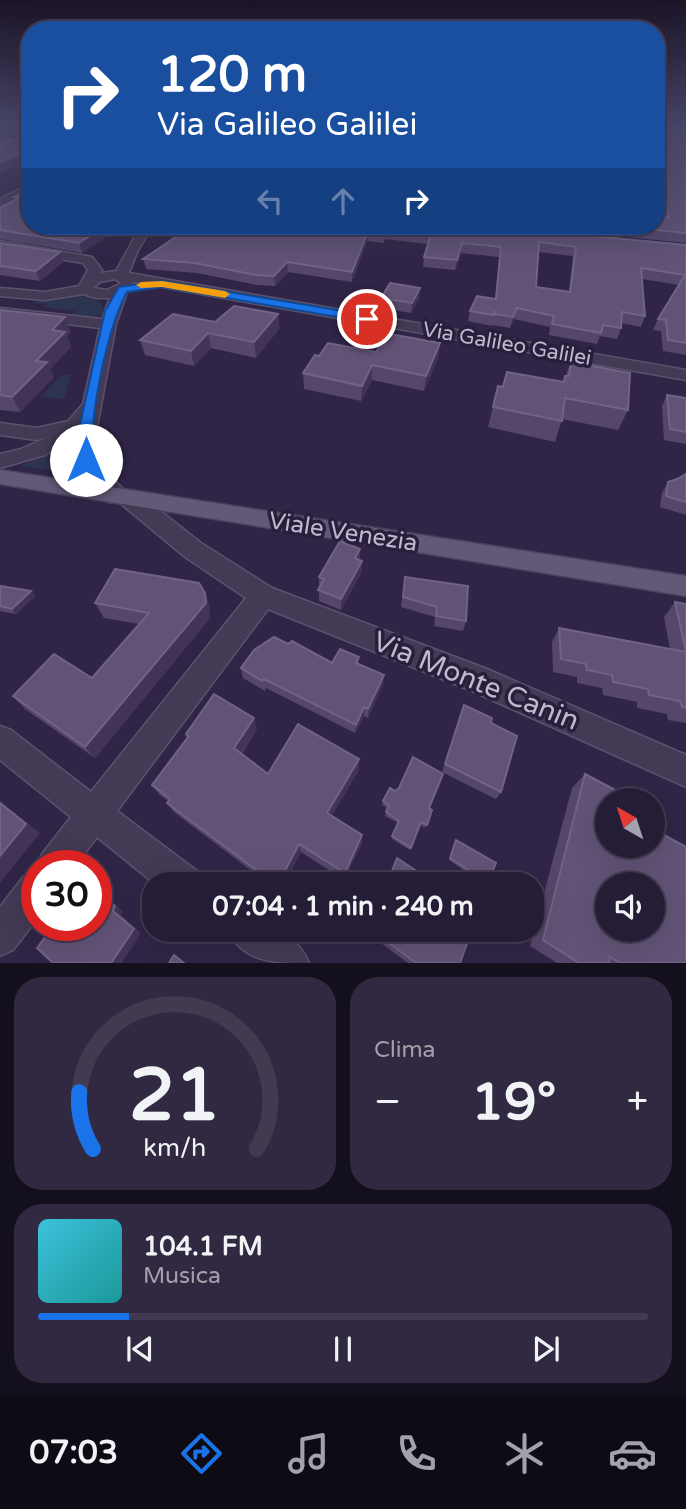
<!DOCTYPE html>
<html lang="it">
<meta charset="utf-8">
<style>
body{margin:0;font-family:"Varela Round",sans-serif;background:#312941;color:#f1f3f6;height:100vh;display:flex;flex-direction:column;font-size:26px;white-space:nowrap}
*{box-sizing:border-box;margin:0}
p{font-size:23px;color:#a3a1ad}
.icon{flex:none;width:38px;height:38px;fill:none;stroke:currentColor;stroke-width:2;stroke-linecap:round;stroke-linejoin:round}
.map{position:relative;height:963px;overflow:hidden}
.details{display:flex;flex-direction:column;gap:14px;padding:14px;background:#140f1d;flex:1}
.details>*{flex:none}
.banner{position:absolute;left:21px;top:21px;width:644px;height:214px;border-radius:28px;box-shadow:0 7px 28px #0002,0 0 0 2px #423a50;background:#1a4fa0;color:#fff;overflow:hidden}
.needle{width:46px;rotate:321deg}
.buttons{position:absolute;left:595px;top:788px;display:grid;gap:14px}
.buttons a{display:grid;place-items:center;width:70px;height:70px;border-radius:50%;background:#251c35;box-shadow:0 7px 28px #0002,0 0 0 2px #423a50;font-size:35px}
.speed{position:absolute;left:21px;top:850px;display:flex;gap:14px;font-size:35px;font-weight:700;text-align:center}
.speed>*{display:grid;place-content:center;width:91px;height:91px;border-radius:50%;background:#251c35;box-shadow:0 7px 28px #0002,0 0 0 2px #423a50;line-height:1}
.speed .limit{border:10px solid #d22;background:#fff;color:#111}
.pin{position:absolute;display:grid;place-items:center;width:60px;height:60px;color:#fff;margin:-30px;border:4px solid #fff;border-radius:50%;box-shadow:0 2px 7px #0007}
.me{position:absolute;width:77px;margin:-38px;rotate:0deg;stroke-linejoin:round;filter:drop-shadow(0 0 5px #0008)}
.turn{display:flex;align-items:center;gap:24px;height:147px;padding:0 21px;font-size:32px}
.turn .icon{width:91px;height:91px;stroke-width:2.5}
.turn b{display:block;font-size:49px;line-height:60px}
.lanes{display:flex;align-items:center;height:66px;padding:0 21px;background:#0003;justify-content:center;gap:35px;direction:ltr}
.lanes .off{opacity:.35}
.big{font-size:52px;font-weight:800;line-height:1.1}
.details .widget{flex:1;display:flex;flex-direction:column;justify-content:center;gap:10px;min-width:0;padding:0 24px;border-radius:28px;background:#312941}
.details .dial{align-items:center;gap:0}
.dial svg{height:182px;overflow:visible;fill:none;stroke:#423a50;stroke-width:7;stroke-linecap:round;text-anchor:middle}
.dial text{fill:#f1f3f6;stroke:none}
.song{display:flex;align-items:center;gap:21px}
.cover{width:84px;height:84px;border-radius:10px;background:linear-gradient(135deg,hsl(190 70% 55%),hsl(180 70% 35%))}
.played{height:7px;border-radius:4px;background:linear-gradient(90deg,#1a73e8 15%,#423a50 15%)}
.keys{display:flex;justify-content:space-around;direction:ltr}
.heat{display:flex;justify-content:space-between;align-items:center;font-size:38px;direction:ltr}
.details .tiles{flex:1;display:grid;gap:14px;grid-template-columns:1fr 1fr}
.widget:last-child{grid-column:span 2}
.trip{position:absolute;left:142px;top:872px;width:402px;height:70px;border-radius:28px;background:#251c35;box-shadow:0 7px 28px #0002,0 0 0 2px #423a50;font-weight:800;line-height:70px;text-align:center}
.dock{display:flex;height:112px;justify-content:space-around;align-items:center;background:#0f0b15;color:#a3a1ad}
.dock .icon{width:49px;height:49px}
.dock .active{color:#1a73e8}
.dock b{font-size:32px;color:#f1f3f6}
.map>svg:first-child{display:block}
.green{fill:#2d344f}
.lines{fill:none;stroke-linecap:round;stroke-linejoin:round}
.pedestrian-casing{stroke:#5c526d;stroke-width:3}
.minor-casing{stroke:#5c526d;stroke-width:3}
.primary-casing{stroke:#4b405c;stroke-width:3}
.pedestrian{fill:#443a56;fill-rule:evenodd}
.minor{fill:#443a56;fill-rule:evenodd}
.primary{fill:#635876;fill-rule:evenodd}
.wall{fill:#55476b;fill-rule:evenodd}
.shaded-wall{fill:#423458}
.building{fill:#615376;stroke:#706384;stroke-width:2;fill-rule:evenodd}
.route{fill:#1a73e8;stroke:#114b97;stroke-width:2}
.slow{fill:#f59e0b}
.labels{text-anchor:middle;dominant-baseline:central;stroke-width:7;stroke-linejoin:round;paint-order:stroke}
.far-street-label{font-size:21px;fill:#c1b8cf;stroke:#291e3c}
.street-label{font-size:24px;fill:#c1b8cf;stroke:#291e3c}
.near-street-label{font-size:28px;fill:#c1b8cf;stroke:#291e3c}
</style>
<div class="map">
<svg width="686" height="963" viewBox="0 0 686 963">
<rect width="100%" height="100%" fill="#312547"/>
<!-- green -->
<path class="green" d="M82,296L100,302L103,307L102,314L90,318L72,316L76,311L43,307L46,304L34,303L38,299Z
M65,374L71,375L64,399L40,397L60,376Z
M70,439L74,440L71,458L81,475L19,466L49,454Z"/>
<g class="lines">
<defs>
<path id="pedestrian" d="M0,128L30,131V135L0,132Z"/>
<path id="minor" d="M30,184V191L0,207V199Z
M141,226H153L138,250L129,273L686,370V380L134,282L127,292L116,324L94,443L98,459L107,473L124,490L135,491L201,543L272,588L487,669L686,755V787L467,689L268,609L117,811L197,871L202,884H155L97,837L75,866H37L42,854L71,817L0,760V726L11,730L91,792L246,598L185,557L120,503L109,502C93,484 70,461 76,435L45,455L0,468V454L21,449L46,438L37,440L0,435V423L37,428L68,421L83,404L100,328L0,316V308L102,319L110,298H96L83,294L45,300L0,296V288L45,292L79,286L88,270L83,263L0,249V241L92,257L102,270L101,273L116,271ZM115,279L121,283L107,290L93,288L100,282Z
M37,871V919L13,950L0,956V907L24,876Z
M227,929C262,929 293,925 309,963C274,963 243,963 227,929Z"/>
<path id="primary" d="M0,470L686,576V596L0,484Z"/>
</defs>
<!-- pedestrian casing -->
<use href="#pedestrian" class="pedestrian-casing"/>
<!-- minor casing -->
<use href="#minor" class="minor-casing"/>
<!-- primary casing -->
<use href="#primary" class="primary-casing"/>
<!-- pedestrian -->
<use href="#pedestrian" class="pedestrian"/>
<!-- minor -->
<use href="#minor" class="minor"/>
<!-- primary -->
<use href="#primary" class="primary"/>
</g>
<!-- wall -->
<path class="wall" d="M656,127H686V243L518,226H656L663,217L658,195H656Z
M14,197L118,229L82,253L0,239V208L15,200Z
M173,226H490L686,245V355L663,351L661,331L653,330L658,319L679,285L642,279L645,316L641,327L621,323V328L617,339L600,336L597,344L549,335L550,327L514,319L510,328L492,325L493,322L492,326L468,321L470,311L495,299L499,257L461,253L455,270L423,267L424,257L428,244L385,239L384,243L367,241L352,282L288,272L275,286L257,285L197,273L146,269L143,259L185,230L173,228ZM538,252L573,256L569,292L536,287Z
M0,243L63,262L40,281L0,275Z
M381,298H419L411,313L380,308Z
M0,310L71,332L67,336L71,347L50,369L54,377L20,412L0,410Z
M278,314L279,329L256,358L211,348L194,366L145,355L140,340L215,322Z
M440,343L438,358L424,391L372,380L361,401L304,389L303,373L319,356L376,352L384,346Z
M571,362L628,410L618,430L562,419L555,442L488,427L498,386L503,387L563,382Z
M667,395L686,398V444L664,440L662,406Z
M686,474V515L660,507L662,493L668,482L677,479Z
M360,560L362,561V571L341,610L319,601V577Z
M405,577L466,621L463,631L434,626L435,617L401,607Z
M0,586L31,591L35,596L16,614L0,611Z
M675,602L686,604V723L668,720L667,714L637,708V702L603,695L602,688L577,683V677L553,672L552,642L559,628L670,649L664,617Z
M95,603L210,607V618L95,758L25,709L13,696L92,678L139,624L104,618Z
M288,644L332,663L359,657L358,664L383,684L368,718L364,716L355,733L266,688L265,691L243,678L241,668Z
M461,714L491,723L501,792L496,799L442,772Z
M257,729L242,754L268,774L359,759V770L332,815L362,835V843L344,880L301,852L284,884H269L174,812L167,803L168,801L160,795L152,785L187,738L186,734Z
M585,774L607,845L686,963H557L530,946L572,788Z
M383,801L429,808L432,810L425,828L420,825L410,850L392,839L398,823L385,816L388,808L382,805Z
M456,840L488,883L487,884H483L449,860Z
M377,929L460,963H408L374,938Z"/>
<!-- shaded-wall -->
<path class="shaded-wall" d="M30,149V160L0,173V162Z
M105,226H117L118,229L82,253L79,243Z
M368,231L367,241L352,282V272Z
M462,243L461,253L455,270L457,260Z
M60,252L63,262L40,281L36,271Z
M287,262L288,272L275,286L274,276Z
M420,288L419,298L411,313L412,303Z
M517,308L514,319L510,328L513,317Z
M278,314L279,329L256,358L254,342Z
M65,317L71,332L67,336L71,347L50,369L54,377L20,412L12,397L36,361L52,330Z
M208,333L211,348L194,366L191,351Z
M440,343L438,358L424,391L426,376Z
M372,365V380L361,401L362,386Z
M360,549V559L355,558Z
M362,561V571L341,610V599Z
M31,591L35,596L16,614L12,609Z
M205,593L210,607V618L95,758L85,747Z
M384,675L383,684L368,718V709Z
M364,707V716L355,733L356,725Z
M254,718L257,729L238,759L234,748Z
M359,759V770L328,822L327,813Z
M0,801L40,833L0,883Z
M362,835V843L344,880L345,873Z
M299,844L301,852L284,884H278Z
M96,889L123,911L121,915L141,933L122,963H111Z"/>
<!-- building -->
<path class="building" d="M656,127H686V233L615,226H656V216L669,218L661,186H656Z
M0,138L30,141V149L0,162Z
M30,189V226H105L79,243L0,230V208L19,198L14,197Z
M192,226H490L686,245V343L668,340L666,320L658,319L685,275L641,268L645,316L622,312L621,328L603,325L601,333L552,324L554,316L517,308L513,317L495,314V311L494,315L470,311L477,296L496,299L501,247L462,243L457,260L424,257L431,234L386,230L384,233L368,231L352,272L287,262L274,276L256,275L195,263L143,259ZM539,242L576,247L570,292L536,287Z
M0,243L60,252L36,271L0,266Z
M390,283L420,288L412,303L381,298Z
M234,306L278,314L254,342L208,333L191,351L140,340L173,314L215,322Z
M0,310L65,317L52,330L65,332L36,361L47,362L12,397L0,395Z
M390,334L440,343L426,376L372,365L362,386L303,373L315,355L319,356L328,343L376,352L380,346H384Z
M571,362L630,373L628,410L565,398L562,421L493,407L498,386L503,387L507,372L564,382L565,376H569Z
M667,395L686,398V432L670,429Z
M686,474V502L666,496L668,482L677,479Z
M340,541L360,549L355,558L362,561L341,599L318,590L324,579L319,577Z
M115,569L199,583L205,593L206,603L85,747L13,696L54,654L92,678L149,613L95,603Z
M405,577L468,586L466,621L436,616L437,607L403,597Z
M0,586L31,591L12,609L0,606Z
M675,602L686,604V708L682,707L680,701L649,695L648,689L613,682L612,675L587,670L586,664L561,659L559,628L686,652Z
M274,637L288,644L292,641L332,663L340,649L359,657L356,663L384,675L368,709L364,707L356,725L264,679L262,681L241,668L254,650Z
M214,694L254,718L234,748L268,774L298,724L359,759L327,813L362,835L345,873L299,844L278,884H275L167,803L170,799L152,785L188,737L186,734Z
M464,705L492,718L491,723L517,736L501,792L445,764Z
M413,757L443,774L429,808L432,810L427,825L421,822L411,848L392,836L399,821L386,812L389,805L383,801L390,788L395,791L399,788Z
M585,774L634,800H607V845H653V829L686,847V963H620L610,957L609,963H579L543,940ZM607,884H653V929H607Z
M0,803L26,824L0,856Z
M456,840L496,863L488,883L450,858Z
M397,858L436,884H387Z
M96,891L115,906L113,911L134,929L111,963H53L37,948L53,926H96Z
M377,929H465L464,935L469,938L460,963H416L375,933Z
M174,955L184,963H169Z"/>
<!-- sky -->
<linearGradient id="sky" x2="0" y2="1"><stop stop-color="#1b1427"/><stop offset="0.48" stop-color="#484669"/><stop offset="1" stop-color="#484669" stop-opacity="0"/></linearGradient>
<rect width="686" height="262" fill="url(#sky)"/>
<!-- route -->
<path class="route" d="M162,281L367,315L372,319L367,322L162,287L127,292C108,327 87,421 94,460L92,463H81L76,443L105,311L119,287Z"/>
<!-- slow -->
<path class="slow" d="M162,281L225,291L230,294L225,298L162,287L141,288L136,285L141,282Z"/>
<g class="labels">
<!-- far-street labels -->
<g class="far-street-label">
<text transform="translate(507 344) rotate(10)">Via Galileo Galilei</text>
</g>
<!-- street labels -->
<g class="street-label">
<text transform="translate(343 532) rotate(9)">Viale Venezia</text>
</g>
<!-- near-street labels -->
<g class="near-street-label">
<text transform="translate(476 681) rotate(22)">Via Monte Canin</text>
</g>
</g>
</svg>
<div class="buttons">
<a><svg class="needle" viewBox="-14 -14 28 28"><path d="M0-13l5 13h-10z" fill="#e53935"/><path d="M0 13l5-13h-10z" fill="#a3a1ad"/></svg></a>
<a><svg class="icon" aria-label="sound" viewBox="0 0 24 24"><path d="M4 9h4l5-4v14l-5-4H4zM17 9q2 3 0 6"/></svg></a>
</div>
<div class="speed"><div class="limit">30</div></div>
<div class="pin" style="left:367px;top:319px;background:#d93025"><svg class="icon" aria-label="arrive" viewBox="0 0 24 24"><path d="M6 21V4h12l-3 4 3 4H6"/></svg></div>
<svg class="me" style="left:86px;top:460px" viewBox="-20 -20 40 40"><circle r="19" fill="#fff"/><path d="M0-13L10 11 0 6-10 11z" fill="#1a73e8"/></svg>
<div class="trip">07:04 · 1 min · 240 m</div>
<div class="banner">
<div class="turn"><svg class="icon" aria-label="right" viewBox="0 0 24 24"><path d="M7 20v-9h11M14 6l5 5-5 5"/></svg><div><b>120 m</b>Via Galileo Galilei</div></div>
<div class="lanes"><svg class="icon off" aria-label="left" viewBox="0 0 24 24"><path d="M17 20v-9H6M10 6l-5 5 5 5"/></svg><svg class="icon off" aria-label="ahead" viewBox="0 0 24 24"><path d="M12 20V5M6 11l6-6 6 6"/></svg><svg class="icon" aria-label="right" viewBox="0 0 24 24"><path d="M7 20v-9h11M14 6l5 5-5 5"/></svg></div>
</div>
</div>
<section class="details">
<div class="tiles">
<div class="widget dial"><svg viewBox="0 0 100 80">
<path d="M14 69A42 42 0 1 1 86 69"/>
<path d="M14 69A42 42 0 0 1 8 44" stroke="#1a73e8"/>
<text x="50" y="56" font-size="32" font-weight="700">21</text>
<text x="50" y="72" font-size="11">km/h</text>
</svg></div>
<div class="widget"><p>Clima</p>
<div class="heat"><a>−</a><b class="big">19°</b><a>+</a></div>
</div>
<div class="widget">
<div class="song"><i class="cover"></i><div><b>104.1 FM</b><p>Musica</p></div></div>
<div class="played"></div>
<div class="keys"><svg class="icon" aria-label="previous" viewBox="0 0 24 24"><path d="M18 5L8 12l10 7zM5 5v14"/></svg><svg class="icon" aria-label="pause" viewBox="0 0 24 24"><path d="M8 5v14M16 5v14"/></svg><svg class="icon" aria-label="next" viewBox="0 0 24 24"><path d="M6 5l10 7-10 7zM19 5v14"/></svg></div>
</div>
</div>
</section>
<nav class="dock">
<b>07:03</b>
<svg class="icon active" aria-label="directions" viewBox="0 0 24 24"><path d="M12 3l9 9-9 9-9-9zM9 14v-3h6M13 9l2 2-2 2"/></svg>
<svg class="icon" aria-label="music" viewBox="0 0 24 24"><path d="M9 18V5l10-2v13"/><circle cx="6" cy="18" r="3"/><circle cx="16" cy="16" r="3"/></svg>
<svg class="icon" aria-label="phone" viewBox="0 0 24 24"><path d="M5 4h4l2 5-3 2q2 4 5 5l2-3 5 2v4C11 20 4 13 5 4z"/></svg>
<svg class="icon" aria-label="climate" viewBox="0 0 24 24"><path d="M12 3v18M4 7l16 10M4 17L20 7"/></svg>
<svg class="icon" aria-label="car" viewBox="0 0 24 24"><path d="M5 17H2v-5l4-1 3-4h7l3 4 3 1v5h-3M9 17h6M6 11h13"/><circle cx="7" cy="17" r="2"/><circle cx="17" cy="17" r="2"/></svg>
</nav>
